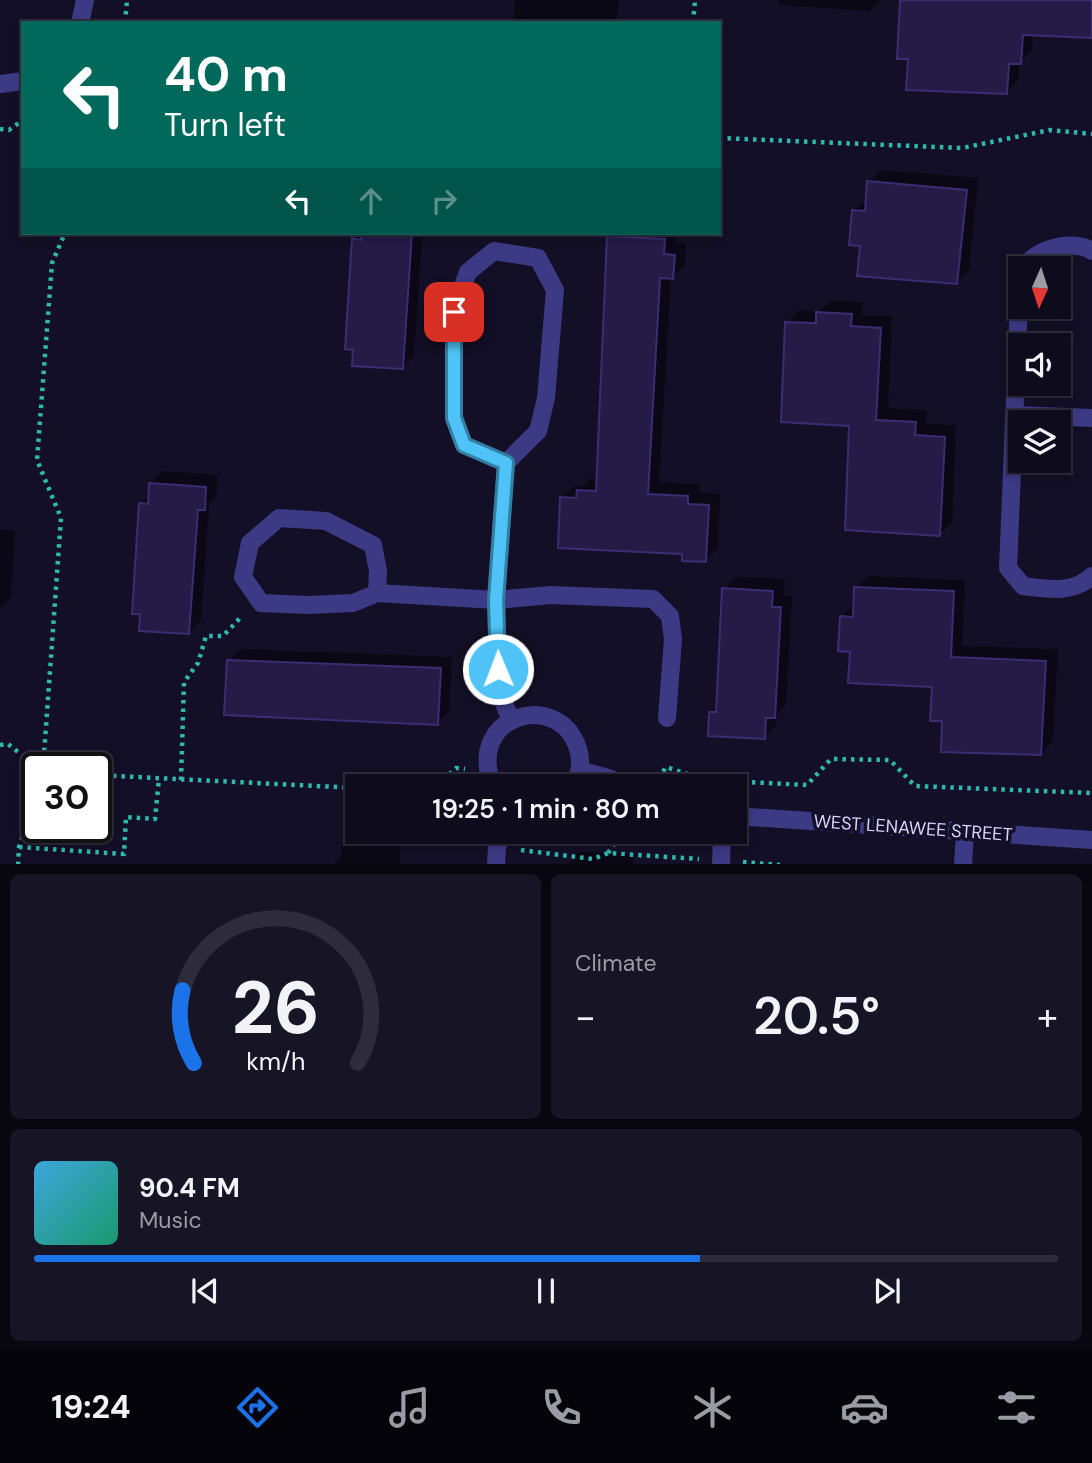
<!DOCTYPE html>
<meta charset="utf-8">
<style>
body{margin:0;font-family:"DM Sans",sans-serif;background:#171425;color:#f1f3f6;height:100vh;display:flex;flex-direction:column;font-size:26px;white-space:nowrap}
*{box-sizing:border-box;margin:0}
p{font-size:23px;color:#9b9ba3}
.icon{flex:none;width:38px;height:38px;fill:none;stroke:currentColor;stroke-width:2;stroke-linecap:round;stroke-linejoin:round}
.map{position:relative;height:864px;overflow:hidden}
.sheet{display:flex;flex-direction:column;gap:10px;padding:10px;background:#08060f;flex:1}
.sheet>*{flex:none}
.guide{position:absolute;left:21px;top:21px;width:700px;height:214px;border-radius:0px;box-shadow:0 4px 10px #0003,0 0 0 2px #2e2b3b;background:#00695c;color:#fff;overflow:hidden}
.needle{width:46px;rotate:183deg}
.fabs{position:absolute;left:1008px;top:256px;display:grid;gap:14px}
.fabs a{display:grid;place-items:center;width:63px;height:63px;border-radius:0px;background:#0e0b1c;box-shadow:0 4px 10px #0003,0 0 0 2px #2e2b3b;font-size:35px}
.speed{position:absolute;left:21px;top:752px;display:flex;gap:14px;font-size:35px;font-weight:700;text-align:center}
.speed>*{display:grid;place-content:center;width:91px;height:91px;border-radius:50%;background:#0e0b1c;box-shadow:0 4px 10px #0003,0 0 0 2px #2e2b3b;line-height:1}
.speed .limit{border:4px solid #111;border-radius:10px;background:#fff;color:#111}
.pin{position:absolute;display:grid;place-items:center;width:60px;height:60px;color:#fff;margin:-30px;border-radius:14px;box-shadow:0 4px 10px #0006}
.me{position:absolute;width:77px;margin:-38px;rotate:359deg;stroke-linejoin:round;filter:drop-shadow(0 0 5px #0008)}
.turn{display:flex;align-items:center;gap:24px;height:147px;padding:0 28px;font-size:32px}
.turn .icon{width:91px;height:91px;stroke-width:2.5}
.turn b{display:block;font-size:49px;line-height:60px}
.lanes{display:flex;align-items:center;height:66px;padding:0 28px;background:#0003;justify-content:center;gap:35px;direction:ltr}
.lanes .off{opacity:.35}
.big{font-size:52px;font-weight:600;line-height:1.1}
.sheet .card{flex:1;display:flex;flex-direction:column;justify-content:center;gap:10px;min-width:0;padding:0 24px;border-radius:10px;background:#171425}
.sheet .dial{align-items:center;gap:0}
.dial svg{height:182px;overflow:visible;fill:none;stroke:#2e2b3b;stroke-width:7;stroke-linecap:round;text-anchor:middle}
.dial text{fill:#f1f3f6;stroke:none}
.song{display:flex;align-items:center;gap:21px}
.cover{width:84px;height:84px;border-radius:10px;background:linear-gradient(135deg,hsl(200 70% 55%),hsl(160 70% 35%))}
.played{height:7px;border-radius:4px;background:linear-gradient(90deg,#1a73e8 65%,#2e2b3b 65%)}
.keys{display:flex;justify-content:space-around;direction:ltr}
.heat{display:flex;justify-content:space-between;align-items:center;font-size:38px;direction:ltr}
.sheet .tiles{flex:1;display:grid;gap:10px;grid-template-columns:1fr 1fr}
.card:last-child{grid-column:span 2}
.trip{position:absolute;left:345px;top:774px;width:402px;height:70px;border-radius:0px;background:#0e0b1c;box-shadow:0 4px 10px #0003,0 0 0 2px #2e2b3b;font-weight:600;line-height:70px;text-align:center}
.dock{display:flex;height:112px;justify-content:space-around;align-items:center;background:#06040b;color:#9b9ba3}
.dock .icon{width:49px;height:49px}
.dock .active{color:#1a73e8}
.dock b{font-size:32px;color:#f1f3f6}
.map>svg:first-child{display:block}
.shadow{fill:#0007}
.building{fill:#241b47;stroke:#3b2d73;stroke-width:2}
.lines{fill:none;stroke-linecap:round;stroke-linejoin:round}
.path{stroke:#2fb8b0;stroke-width:4.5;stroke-dasharray:3.5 5;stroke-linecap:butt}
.lane{stroke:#3d3a85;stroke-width:18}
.street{stroke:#3d3a85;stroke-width:18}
.route-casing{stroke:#337fa1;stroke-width:18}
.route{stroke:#4fc3f7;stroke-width:12}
.labels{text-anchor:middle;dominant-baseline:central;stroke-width:7;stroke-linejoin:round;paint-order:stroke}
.street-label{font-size:18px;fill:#d9d4ff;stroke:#130f26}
</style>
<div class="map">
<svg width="1092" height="865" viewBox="0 0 1092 865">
<rect width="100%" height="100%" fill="#130f26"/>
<!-- shadow -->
<path class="shadow" d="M515,0H619L617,23H514Z
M778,0H881L870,11L778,5Z
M901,0H1092V37L1033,34L1032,50L1020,62L1018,80L1006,93L910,58Z
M881,170L978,178L969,270L957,283L862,244L853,211L868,199L869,182Z
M360,233H428L422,240L414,356L402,368L354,239Z
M613,233H676V243H686L685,265L671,277L659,482L699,484V493L720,494L718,548L706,560L562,498L574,486H583L591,478L598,479L609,236Z
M830,301L863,302L862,315L892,316L888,408L927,410L926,424L956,425L952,522L940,534L851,425L787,322L799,310L819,311Z
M163,471L217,475L216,497L209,504L201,620L189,632L141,504L151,494V483Z
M0,530L15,531L11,598L0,609Z
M868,576L965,580L962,646L1058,649L1053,741L1041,753L944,720L934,685L851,650L841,617L853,605L856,588Z
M736,577L785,579L784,596H792L786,704L777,714L776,725L764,737L711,713L719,705L724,589Z
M241,649L452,657L449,711L437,723L229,661Z
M354,833L401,837L399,865H333L341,856L342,846Z
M579,852L633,854V865H567Z"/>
<!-- building -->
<path class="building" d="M900,0H1092V38L1023,35L1021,64H1009L1007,94L906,90L908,59H897Z
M867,181L967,190L957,284L857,276L860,246L849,245L852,210L865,211Z
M362,233H412L403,369L352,366L353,350L345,349L352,238L361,240Z
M607,236L665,239L664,254L675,255L673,279L660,278L648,494L688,496V504L709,505L706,562L682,561V554L558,548L560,497L576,498L577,490L596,491Z
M816,312L852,314L851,326L881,328L876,420L916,422L915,435L945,437L940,536L845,530L849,426L781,422L785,322L816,323Z
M149,483L206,487L205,510H198L189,634L139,631L140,614H132L139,503L148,504Z
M854,587L954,591L951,657L1046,661L1041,755L941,752L942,721H930L932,687L848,683L850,652L838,651L840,616L853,617Z
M722,588L773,591L772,607H781L775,718H766L765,739L708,736L709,712H716Z
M227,660L441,668L438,725L224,715Z"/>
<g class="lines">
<!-- path -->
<path class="path" d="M125,23L127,0
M693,23L695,0
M0,129L9,130L23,120
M719,138L962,148L1050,130L1092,134
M0,745L8,744L38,768
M43,768L61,518L37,460L52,263L65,233
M96,775L357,788
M181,780L184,682L198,663L206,636H223L242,616
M437,786L456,768L465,769
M654,786L666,767L706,780L807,785L831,759L890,760L915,786L1092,793
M462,831L474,844
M19,847L124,854L126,817L155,819L159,778
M521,850L593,859L608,853L699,859
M608,853L623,831
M743,862L780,865
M18,865L19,847L37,792"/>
<!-- lane -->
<path class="lane" d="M1025,268C1034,248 1074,239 1092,251
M1020,277L1008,568L1023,586C1047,589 1073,594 1092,576
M1014,415L1092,418
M496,600L551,595L653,599L670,616L673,639L667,718
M721,865L722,831
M963,865L965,832"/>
<!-- street -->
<path class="street" d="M80,23L85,0
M0,84L23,81
M506,463L464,445L454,418V312L468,272L494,251L538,258L555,290L546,398L538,431L506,463L496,600L499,692L511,720
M377,593L378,571L373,545L326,521L279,518L250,543L243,577L261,603L308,605L353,603L377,593L496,600
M580,770L611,779L622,786
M493,786C464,715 559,688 578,749C582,761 580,774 574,786
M735,816L1092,840
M496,865L497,847L503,831"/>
</g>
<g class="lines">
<defs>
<path id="route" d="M454,312V418L464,445L506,463L496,600L498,669"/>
</defs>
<!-- route casing -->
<use href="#route" class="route-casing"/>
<!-- route -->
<use href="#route" class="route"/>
</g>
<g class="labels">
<!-- street labels -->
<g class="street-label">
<text transform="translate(913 828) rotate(4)">WEST LENAWEE STREET</text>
</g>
</g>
</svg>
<div class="fabs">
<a><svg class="needle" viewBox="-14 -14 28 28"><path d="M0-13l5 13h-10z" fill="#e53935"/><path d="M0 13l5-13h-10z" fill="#9b9ba3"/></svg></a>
<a><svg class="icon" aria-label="sound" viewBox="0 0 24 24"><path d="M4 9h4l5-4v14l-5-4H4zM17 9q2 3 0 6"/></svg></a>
<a><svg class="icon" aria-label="layers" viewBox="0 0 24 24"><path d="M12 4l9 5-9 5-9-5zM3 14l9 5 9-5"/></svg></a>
</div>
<div class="speed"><div class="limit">30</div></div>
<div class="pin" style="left:454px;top:312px;background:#d93025"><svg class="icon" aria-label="arrive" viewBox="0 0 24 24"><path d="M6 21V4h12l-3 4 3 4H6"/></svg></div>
<svg class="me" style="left:498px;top:669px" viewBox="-20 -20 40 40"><circle r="17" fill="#4fc3f7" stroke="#fff" stroke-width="3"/><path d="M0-11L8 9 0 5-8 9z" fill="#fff"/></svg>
<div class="trip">19:25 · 1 min · 80 m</div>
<div class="guide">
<div class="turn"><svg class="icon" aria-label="left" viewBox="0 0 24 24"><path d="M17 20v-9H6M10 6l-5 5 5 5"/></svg><div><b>40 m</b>Turn left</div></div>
<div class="lanes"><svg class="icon" aria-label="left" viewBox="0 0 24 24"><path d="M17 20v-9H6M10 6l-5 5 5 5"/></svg><svg class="icon off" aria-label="ahead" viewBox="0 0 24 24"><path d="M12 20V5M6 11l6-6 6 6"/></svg><svg class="icon off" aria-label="right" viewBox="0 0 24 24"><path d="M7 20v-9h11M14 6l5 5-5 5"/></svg></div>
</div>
</div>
<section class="sheet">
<div class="tiles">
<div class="card dial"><svg viewBox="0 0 100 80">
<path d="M14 69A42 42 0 1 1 86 69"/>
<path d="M14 69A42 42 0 0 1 9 37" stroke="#1a73e8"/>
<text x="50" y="56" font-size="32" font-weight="700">26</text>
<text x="50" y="72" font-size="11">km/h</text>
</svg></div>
<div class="card"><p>Climate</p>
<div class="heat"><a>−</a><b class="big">20.5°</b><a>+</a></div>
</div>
<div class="card">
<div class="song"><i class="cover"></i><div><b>90.4 FM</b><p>Music</p></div></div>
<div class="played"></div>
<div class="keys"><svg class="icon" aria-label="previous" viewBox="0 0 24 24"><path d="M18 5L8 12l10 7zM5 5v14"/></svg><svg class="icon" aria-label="pause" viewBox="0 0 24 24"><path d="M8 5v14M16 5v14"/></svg><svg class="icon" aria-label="next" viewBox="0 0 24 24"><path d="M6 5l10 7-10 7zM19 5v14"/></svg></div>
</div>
</div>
</section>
<nav class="dock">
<b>19:24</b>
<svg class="icon active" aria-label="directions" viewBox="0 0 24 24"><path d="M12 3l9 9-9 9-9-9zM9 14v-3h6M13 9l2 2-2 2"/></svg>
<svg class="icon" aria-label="music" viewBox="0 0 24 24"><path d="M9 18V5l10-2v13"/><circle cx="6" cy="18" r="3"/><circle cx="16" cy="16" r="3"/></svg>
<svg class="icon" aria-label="phone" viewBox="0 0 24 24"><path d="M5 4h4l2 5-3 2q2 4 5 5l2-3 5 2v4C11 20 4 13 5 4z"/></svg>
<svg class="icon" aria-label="climate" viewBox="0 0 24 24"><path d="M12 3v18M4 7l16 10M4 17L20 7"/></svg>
<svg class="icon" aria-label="car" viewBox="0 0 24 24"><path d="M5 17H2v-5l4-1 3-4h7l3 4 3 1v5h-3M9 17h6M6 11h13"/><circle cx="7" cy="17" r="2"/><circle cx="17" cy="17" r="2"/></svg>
<svg class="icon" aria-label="filters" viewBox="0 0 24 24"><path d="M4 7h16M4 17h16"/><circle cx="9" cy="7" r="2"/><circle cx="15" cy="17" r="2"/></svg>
</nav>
